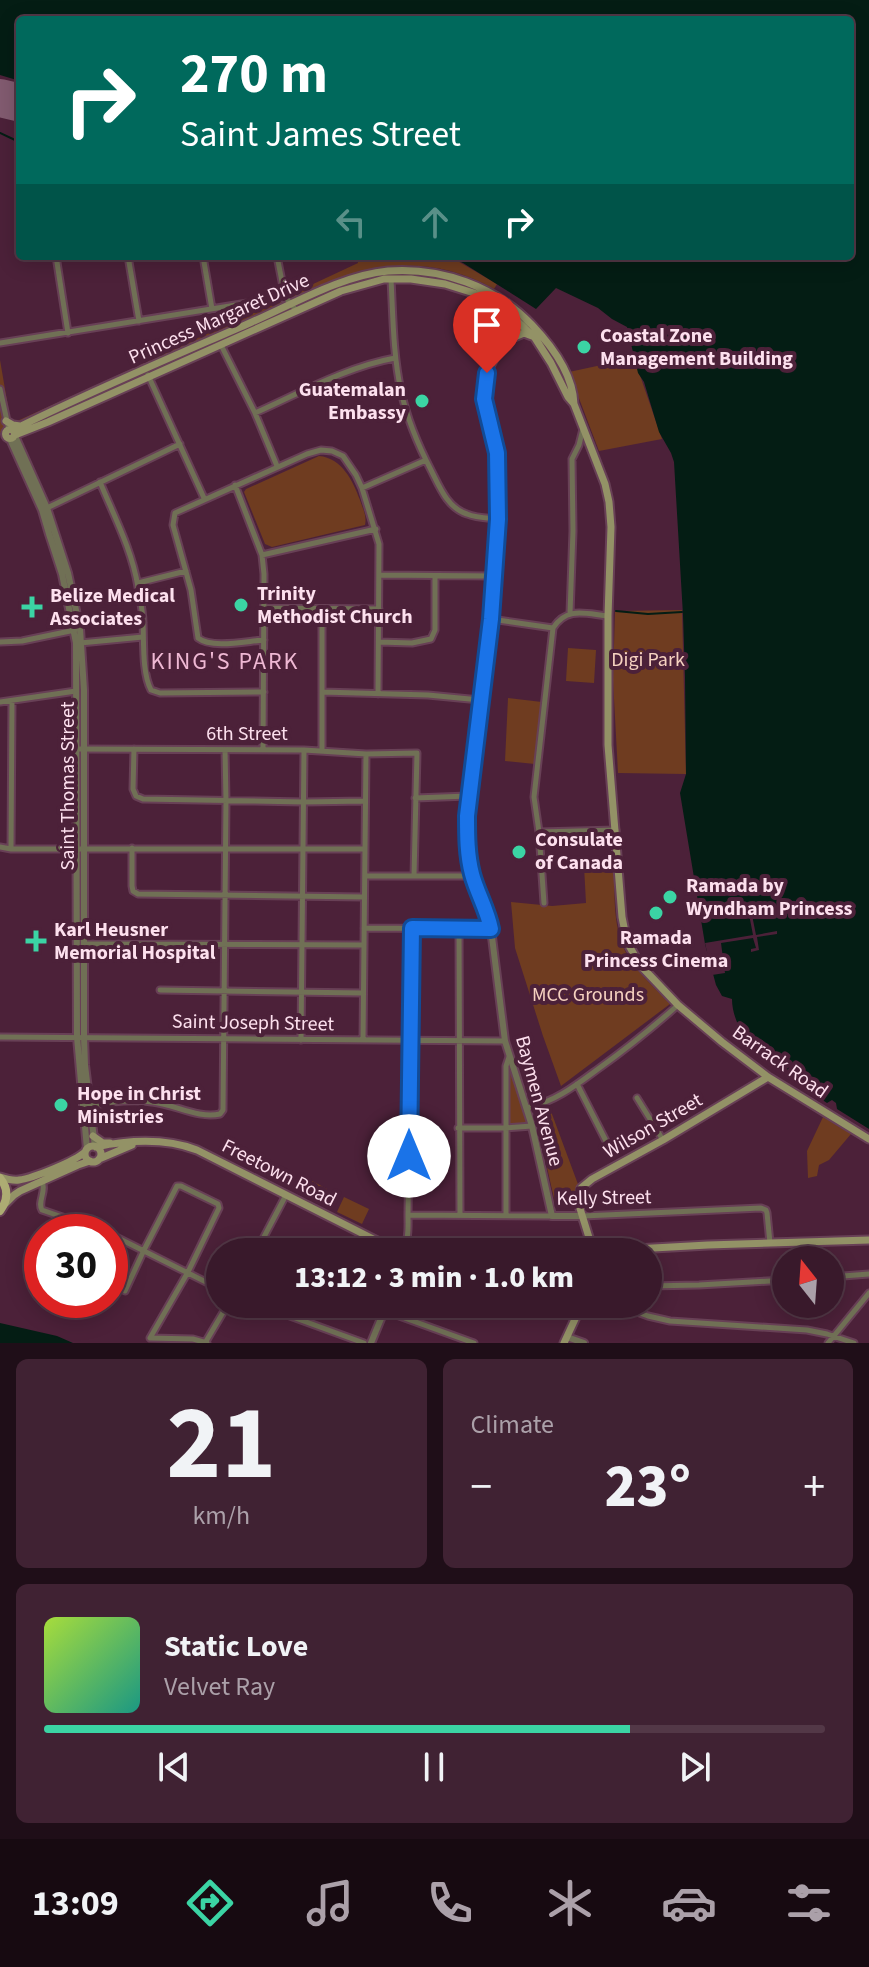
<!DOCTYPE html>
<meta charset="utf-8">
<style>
body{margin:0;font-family:"Source Sans 3",sans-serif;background:#402233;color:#f1f3f6;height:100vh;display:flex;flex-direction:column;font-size:30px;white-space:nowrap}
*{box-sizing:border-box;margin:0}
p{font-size:26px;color:#aba0a9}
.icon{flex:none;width:44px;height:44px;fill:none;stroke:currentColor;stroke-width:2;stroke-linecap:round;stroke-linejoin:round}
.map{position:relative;height:1343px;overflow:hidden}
.panel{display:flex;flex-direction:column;gap:16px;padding:16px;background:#1f0e18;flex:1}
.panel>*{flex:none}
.top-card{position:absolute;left:16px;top:16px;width:838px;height:244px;border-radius:8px;box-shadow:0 4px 20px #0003,0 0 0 2px #533847;background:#00695c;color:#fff;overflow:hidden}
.needle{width:52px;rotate:343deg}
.buttons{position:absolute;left:772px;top:1246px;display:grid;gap:16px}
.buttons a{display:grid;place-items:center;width:72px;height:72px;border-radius:50%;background:#39192b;box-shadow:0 4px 20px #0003,0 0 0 2px #533847;font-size:40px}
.speed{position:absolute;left:24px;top:1214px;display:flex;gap:16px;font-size:40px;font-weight:700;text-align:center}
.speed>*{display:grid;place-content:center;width:104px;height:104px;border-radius:50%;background:#39192b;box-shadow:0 4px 20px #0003,0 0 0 2px #533847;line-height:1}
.speed .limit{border:12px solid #d22;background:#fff;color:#111}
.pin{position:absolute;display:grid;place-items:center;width:68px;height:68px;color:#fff;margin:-82px -34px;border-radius:50% 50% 50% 0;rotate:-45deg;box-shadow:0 0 8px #0007}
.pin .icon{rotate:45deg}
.me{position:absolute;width:88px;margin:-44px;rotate:0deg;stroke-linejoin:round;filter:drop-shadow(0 0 6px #0008)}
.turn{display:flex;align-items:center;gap:28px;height:168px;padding:0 32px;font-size:36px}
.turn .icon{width:104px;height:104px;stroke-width:2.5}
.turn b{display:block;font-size:56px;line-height:68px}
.lanes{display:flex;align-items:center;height:76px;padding:0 32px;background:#0003;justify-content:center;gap:40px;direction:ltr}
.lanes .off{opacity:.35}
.big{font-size:60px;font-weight:800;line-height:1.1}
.panel .card{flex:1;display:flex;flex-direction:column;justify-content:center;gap:12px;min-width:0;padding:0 28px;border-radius:12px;background:#402233}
.panel .dial{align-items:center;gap:0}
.dial b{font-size:104px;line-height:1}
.song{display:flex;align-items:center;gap:24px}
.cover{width:96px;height:96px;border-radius:12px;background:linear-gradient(135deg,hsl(80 70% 55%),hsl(170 70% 35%))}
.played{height:8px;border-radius:4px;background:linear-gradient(90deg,#3bd4a4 75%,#533847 75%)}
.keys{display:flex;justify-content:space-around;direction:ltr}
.heat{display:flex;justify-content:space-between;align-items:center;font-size:44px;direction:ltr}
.panel .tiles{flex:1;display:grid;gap:16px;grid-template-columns:1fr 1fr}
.card:last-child{grid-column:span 2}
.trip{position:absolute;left:206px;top:1238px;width:456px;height:80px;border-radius:40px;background:#39192b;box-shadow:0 4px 20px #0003,0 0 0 2px #533847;font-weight:800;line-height:80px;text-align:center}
.tab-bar{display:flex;height:128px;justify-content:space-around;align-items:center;background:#170a11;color:#aba0a9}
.tab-bar .icon{width:56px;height:56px}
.tab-bar .current{color:#3bd4a4}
.tab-bar b{font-size:36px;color:#f1f3f6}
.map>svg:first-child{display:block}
.green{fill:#6f3c20}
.water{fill:#041d14}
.pier{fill:#4c2139}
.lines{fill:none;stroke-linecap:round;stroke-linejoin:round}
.stream{stroke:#041d14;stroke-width:2}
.runway{stroke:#825b70;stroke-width:38}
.minor-casing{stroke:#684056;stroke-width:9}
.tertiary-casing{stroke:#684056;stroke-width:10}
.secondary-casing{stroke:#684056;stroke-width:11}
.primary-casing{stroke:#684056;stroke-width:12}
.minor{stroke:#707055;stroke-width:5}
.tertiary{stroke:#707055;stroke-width:6}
.secondary{stroke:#939266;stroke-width:7}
.primary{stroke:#adac73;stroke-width:8}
.route-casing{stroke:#114b97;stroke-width:20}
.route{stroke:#1a73e8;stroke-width:14}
.poi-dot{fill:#3bd4a4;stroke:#4c2139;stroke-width:3}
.labels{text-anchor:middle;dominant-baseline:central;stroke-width:8;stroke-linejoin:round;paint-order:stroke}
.street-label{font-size:20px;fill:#fde0ee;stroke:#4c2139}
.poi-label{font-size:20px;font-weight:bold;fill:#fde0ee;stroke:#4c2139;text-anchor:start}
.park-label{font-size:20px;fill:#f6d2c0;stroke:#4c2139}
.quarter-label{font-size:24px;letter-spacing:2px;fill:#eeb8d3;stroke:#4c2139}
</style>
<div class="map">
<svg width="869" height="1343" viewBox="0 0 869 1343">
<rect width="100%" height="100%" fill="#4c2139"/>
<!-- green -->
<path class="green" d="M357,256H449L497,284L494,289C434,255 376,262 315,287L0,433V360L10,418L17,421L136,367L358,263Z
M634,358L662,439L599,451L569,372Z
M319,456C342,458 353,481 360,500C363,509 367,516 365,525L272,547L265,544L244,492L246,489Z
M682,610L686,774L618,773L613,680L615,611Z
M568,648L596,650L594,683L566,681Z
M508,698L542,702L535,764L505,761Z
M614,863C615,893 612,930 628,956C639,974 656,989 670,1004L561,1086L543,1036L515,948L511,902L552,906L586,903L584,866Z
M508,1062L527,1114L529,1127L510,1128L507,1063Z
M546,1098L582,1195L555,1203L534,1109Z
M823,1117L851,1134L829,1160L819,1165L817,1176L808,1178L807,1151Z
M303,1176L327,1189L319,1203L295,1191Z
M344,1197L369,1209L362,1224L337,1212Z"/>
<!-- water -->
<path class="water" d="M0,0H869V1129L837,1109L836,1103L832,1100L827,1103L776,1069L777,1064L773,1061L768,1064C749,1048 732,1022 732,999L722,996L716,985L705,944L680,793L686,774L685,677L683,615L674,462L671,453L659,432L644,382L638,373L627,327L612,319L598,308L556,288L536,309L463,263L449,256H850V20H20V81L0,75Z
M0,1323L57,1336L73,1343H0Z"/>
<!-- pier -->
<path class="pier" d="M750,905L756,935L777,931V934L757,937L759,950L751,952V949L756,948L753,938L721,943L725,973L712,975L705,943L753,935L748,909L737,911L736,908Z"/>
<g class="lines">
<!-- stream -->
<path class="stream" d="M0,133L15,140
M616,611L648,614L682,612"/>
<!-- runway -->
<path class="runway" d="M0,98L17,102"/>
<defs>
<path id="minor" d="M56,256L68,333
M128,256L139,321
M203,256L212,309
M277,256L285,297
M391,279C393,316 393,354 401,391C407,419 419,447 432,472C440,488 448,508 467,514C476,518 488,518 498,519
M0,343L285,297L296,310
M221,345L255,413L277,466
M148,375L204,498
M0,389L9,430
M255,413C300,393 346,367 395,358
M100,482C114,516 132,550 138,587C140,598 143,611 143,623C144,642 142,673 151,690L160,693L264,692
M235,485L262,555L264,574L263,750
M362,488L426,460
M47,508L180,444
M262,555L376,529
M379,575L495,576
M138,583L186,571
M265,608L379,609
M570,613L573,531L572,459L579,445L583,429
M491,619L553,628
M553,628C567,606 586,614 608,616
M264,640C247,641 212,649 198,638L191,590L173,525L175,513L307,454L321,450L332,451L343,456L356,475L362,488L379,544L378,694
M0,642L22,641L75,630
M379,642L412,643L431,639L435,630V576
M80,643L143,637
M322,692L428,695L480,700
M0,702L76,691
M77,749L304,750L366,754L417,753L414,876
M134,749L133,789L136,796L143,799L304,802L365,801
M322,751V609
M415,798L468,796
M539,832L616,830
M0,847L11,849H365
M132,848V886L133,891L138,894L364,897
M11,849L12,701
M365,876H473
M544,903L539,832L534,797L553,628
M364,928L491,929
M459,928L460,1215
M84,944L363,945
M160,990L363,993
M0,1037L505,1041
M301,1040L304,750
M363,1040L366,754
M577,1084L607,1143
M637,1098L663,1140
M88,1106C108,1102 132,1099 152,1102C174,1104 198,1119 220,1114L223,1110L226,800L225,750
M527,1108C556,1101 575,1086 598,1069C626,1049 652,1028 678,1005
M458,1128H505L532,1126
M42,1181C47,1191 37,1202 42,1210L106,1232
M506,1214V1066L509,1057
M408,1215L552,1216
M583,1216L761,1208L766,1210L767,1213L770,1243
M110,1234L220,1289
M398,1251C410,1244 408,1228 408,1215L412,928
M256,1252L286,1195
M830,1277L869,1274
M648,1286L699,1285L786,1280
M125,1291L144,1250L177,1186H181L218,1204L219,1208L188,1272L150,1338L193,1339L207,1343
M257,1304L364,1343
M366,1304L474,1343
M615,1304L648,1316L670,1321L807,1330L827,1334L854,1343
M205,1343L228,1304
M828,1343L869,1293"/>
<path id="tertiary" d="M526,323L495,358L487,373L484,387L485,408L497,453L498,519L491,619L467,816L469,860L473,876L487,911L491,929L505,1041L532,1126L552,1216H583
M15,436L47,508L68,573L80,629L84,690V1037L85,1065L95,1147
M10,439L42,510L49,534L62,574L76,643L77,1037L87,1149
M567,1337L584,1343
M371,1343L387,1304"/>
<path id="secondary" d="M512,338L524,333L532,336
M6,421L13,425L20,426
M5.5 434a4.5 4.5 0 1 1 9 0a4.5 4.5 0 1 1-9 0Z
M13,430C91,391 172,357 252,322C293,304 343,275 388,271C441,267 495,286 532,325C551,345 573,374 574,404
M15,435L48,422L341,291L384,279H411L445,284L477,294L495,304L512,316L535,338L551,363L568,397L574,404L605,484L609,502L611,527L608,616V745L622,917L627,942L640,965L660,986L678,1005L722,1042L768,1077L869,1139
M93,1136L103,1143H110
M85 1154a8 8 0 1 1 16 0a8 8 0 1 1-16 0Z
M96,1147C129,1140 165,1138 197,1150L399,1252
M99,1159L132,1145
M0,1177C6,1179 12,1181 19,1180C34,1178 75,1161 85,1152
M6,1203L14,1195L20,1191L78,1165L90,1161
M595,1252L591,1244L578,1202L581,1188L592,1179L663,1140L768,1077
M610,1252L635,1249L708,1245L869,1240
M564,1343L582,1304"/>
<path id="primary" d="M0,1178C9,1189 8,1200 0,1211"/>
</defs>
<!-- minor casing -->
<use href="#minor" class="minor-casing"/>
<!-- tertiary casing -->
<use href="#tertiary" class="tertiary-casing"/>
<!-- secondary casing -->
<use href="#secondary" class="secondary-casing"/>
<!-- primary casing -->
<use href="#primary" class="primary-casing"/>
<!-- minor -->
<use href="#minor" class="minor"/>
<!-- tertiary -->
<use href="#tertiary" class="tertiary"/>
<!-- secondary -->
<use href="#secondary" class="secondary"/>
<!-- primary -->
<use href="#primary" class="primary"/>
</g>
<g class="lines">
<defs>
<path id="route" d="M409,1156L412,928L491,929C487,909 477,893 472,874C467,855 467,835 467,816L491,619L498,519L497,453L484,399L487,373"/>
</defs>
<!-- route casing -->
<use href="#route" class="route-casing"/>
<!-- route -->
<use href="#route" class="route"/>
</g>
<!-- markers -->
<g class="poi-dot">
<circle cx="584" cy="347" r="8"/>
<circle cx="422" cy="401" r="8"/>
<circle cx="241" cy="605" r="8"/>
<path d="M28 595h8v8h8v8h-8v8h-8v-8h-8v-8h8z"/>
<circle cx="519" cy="852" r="8"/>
<circle cx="670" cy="897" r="8"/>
<circle cx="656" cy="913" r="8"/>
<path d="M32 929h8v8h8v8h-8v8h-8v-8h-8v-8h8z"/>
<circle cx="61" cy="1105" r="8"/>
</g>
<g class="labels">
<!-- street labels -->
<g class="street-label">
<text transform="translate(219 319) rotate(-24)">Princess Margaret Drive</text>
<text x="247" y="734">6th Street</text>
<text transform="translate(68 786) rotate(-90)">Saint Thomas Street</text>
<text transform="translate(253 1023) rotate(1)">Saint Joseph Street</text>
<text transform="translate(780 1062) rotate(35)">Barrack Road</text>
<text transform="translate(539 1101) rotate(75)">Baymen Avenue</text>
<text transform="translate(653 1126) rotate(-30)">Wilson Street</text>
<text transform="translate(279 1173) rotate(27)">Freetown Road</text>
<text transform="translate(604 1198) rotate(-1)">Kelly Street</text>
</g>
<!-- poi labels -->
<g class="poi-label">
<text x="600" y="336">Coastal Zone<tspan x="600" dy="23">Management Building</tspan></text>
<text x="406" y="390" text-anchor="end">Guatemalan<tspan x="406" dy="23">Embassy</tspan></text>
<text x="257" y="594">Trinity<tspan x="257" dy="23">Methodist Church</tspan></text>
<text x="50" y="596">Belize Medical<tspan x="50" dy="23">Associates</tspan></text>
<text x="535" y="840">Consulate<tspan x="535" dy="23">of Canada</tspan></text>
<text x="686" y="886">Ramada by<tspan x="686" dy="23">Wyndham Princess</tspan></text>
<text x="54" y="930">Karl Heusner<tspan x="54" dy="23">Memorial Hospital</tspan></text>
<text x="656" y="938" text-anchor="middle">Ramada<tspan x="656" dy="23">Princess Cinema</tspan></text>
<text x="77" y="1094">Hope in Christ<tspan x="77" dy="23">Ministries</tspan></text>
</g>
<!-- park labels -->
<g class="park-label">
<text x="648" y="660">Digi Park</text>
<text x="588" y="995">MCC Grounds</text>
</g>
<!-- quarter labels -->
<g class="quarter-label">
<text x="225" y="661">KING'S PARK</text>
</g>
</g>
</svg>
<div class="buttons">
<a><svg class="needle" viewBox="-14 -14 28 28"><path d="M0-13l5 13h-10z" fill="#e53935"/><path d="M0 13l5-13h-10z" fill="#aba0a9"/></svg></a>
</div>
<div class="speed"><div class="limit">30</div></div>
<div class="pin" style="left:487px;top:373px;background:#d93025"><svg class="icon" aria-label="arrive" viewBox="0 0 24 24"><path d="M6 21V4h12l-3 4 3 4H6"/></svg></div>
<svg class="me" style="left:409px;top:1156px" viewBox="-20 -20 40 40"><circle r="19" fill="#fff"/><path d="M0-13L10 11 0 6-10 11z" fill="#1a73e8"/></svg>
<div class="trip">13:12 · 3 min · 1.0 km</div>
<div class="top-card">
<div class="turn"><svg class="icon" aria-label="right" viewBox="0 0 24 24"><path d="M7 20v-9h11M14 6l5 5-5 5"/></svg><div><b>270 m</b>Saint James Street</div></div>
<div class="lanes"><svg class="icon off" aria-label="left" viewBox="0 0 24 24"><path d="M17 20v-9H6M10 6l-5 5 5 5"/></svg><svg class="icon off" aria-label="ahead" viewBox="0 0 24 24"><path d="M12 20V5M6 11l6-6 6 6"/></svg><svg class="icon" aria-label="right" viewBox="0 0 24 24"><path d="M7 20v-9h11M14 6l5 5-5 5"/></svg></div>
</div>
</div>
<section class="panel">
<div class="tiles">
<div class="card dial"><b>21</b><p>km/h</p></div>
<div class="card"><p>Climate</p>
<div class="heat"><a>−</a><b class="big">23°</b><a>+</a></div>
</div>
<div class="card">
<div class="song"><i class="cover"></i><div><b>Static Love</b><p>Velvet Ray</p></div></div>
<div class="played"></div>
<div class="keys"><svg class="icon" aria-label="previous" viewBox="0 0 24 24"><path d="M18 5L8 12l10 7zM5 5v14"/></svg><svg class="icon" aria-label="pause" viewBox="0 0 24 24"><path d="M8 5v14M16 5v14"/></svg><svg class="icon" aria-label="next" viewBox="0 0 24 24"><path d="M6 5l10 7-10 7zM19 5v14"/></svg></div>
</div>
</div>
</section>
<nav class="tab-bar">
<b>13:09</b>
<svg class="icon current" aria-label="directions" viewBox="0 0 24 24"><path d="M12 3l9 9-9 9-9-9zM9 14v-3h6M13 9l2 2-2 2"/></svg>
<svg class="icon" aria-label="music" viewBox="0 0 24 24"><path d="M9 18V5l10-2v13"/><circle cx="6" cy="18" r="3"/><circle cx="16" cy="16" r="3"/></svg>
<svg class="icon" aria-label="phone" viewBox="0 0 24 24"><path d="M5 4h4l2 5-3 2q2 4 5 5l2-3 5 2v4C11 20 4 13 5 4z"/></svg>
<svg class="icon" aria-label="climate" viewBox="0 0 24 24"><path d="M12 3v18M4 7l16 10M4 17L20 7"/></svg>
<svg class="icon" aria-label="car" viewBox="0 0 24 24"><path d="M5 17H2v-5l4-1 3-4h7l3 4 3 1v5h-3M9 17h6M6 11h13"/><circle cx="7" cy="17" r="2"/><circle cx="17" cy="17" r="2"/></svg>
<svg class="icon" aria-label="filters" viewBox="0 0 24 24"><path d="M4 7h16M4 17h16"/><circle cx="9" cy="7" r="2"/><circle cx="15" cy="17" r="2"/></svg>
</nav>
